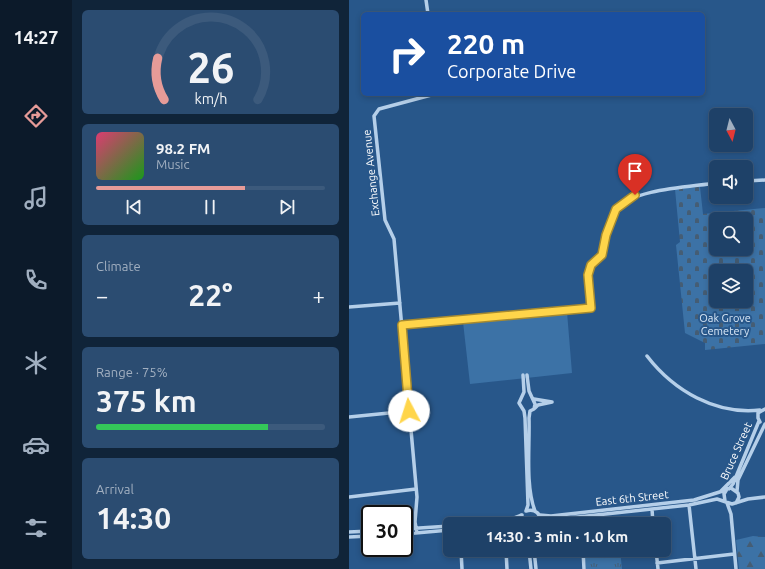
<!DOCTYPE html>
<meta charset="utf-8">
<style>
body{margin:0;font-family:Ubuntu,sans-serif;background:#2b4c71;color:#f1f3f6;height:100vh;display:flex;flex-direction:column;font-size:15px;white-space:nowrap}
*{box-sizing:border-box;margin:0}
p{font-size:13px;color:#a1afc0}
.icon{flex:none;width:22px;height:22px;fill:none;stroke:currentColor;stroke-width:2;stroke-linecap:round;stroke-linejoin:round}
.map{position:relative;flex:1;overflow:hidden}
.panel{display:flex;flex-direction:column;gap:10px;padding:10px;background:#102439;width:277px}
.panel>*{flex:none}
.hud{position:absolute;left:12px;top:12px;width:344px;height:84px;border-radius:6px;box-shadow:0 2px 6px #0003,0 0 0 1px #3c5a7c;background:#1a4fa0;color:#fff;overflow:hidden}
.needle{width:26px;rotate:173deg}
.fabs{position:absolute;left:360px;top:108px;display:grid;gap:8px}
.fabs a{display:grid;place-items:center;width:44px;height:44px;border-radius:6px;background:#1e4168;box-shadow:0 2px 6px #0003,0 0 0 1px #3c5a7c;font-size:20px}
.speed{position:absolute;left:12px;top:505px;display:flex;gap:8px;font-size:20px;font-weight:700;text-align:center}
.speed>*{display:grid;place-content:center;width:52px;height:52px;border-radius:50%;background:#1e4168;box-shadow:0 2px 6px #0003,0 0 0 1px #3c5a7c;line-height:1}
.speed .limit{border:2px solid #111;border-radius:6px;background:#fff;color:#111}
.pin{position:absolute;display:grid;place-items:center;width:34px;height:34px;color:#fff;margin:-41px -17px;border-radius:50% 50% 50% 0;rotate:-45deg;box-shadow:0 0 4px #0007}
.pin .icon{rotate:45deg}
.me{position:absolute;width:44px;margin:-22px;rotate:355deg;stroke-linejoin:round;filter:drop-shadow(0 0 3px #0008)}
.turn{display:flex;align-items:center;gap:14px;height:84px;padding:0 20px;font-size:18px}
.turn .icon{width:52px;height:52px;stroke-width:2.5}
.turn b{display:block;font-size:28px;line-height:34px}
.big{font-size:30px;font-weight:700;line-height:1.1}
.panel .tile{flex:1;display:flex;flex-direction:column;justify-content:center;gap:6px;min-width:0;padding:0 14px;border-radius:6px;background:#2b4c71}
.panel .dial{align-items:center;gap:0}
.dial svg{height:104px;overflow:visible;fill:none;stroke:#3c5a7c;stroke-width:7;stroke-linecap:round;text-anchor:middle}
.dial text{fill:#f1f3f6;stroke:none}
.song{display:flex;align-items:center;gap:12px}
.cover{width:48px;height:48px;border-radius:6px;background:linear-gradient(135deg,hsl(340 70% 55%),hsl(120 70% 35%))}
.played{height:4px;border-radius:2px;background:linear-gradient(90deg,#e69b98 65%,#3c5a7c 65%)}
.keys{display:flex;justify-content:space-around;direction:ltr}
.heat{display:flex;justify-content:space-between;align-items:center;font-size:22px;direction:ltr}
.charge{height:6px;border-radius:3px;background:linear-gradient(90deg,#34c759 75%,#3c5a7c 0)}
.trip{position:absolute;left:94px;top:517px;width:228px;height:40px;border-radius:6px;background:#1e4168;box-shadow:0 2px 6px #0003,0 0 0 1px #3c5a7c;font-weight:700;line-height:40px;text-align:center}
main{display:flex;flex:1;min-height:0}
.tabs{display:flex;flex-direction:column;width:72px;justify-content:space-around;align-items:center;background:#0c1a2a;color:#a1afc0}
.tabs .icon{width:28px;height:28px}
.tabs .current{color:#e69b98}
.tabs b{font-size:18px;color:#f1f3f6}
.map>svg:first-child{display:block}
.grass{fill:url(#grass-tufts)}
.forest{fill:url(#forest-firs)}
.cemetery{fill:url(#cemetery-stones);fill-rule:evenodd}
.pitch{fill:#3c72a6}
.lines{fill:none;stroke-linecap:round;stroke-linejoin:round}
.minor{stroke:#b5cfe9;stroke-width:3.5}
.route-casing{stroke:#a68a30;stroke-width:10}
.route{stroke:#ffd54a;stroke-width:7}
.labels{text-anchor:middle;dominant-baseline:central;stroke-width:4;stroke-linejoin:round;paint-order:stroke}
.street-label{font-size:11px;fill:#fff;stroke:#28578a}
.park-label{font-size:11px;fill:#d9e8f7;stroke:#28578a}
</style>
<main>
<nav class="tabs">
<b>14:27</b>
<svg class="icon current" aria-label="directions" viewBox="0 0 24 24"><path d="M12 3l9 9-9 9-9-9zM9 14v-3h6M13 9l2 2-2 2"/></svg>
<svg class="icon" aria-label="music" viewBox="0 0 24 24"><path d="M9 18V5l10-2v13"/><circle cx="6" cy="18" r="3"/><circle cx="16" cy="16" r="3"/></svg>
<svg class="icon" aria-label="phone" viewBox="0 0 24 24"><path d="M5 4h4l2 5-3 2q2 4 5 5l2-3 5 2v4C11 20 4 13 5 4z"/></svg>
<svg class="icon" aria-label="climate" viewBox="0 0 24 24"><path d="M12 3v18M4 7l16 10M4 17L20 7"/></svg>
<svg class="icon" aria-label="car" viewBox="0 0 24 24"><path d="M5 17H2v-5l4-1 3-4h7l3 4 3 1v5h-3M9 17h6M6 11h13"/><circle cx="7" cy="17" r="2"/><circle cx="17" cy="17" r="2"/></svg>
<svg class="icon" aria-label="filters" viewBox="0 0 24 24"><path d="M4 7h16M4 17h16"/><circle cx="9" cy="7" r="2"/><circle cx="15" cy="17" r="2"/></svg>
</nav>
<section class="panel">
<div class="tile dial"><svg viewBox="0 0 100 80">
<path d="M14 69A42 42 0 1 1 86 69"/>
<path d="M14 69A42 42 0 0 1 9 37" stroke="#e69b98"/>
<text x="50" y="56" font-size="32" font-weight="700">26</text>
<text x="50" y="72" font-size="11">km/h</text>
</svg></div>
<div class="tile">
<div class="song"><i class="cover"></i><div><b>98.2 FM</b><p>Music</p></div></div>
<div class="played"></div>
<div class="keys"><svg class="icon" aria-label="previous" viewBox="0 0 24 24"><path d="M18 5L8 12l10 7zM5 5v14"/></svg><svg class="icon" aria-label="pause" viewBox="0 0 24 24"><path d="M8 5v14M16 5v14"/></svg><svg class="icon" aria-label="next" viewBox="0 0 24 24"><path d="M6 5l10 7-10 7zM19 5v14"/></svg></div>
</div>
<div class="tile"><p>Climate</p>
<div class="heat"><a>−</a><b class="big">22°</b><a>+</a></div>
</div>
<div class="tile"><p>Range · 75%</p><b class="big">375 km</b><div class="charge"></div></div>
<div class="tile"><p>Arrival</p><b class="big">14:30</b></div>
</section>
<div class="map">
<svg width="416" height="569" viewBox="0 0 416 569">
<defs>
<pattern id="grass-tufts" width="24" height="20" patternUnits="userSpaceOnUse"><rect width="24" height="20" fill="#3c72a6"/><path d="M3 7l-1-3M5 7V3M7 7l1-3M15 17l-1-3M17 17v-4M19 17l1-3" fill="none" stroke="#455d74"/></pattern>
<pattern id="forest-firs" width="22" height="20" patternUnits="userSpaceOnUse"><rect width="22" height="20" fill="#3c72a6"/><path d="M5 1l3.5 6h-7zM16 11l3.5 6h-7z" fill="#455d74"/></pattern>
<pattern id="cemetery-stones" width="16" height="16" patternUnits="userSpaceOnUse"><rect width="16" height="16" fill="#3c72a6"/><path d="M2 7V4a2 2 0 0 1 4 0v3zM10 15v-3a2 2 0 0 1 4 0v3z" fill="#455d74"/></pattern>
</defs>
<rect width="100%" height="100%" fill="#28578a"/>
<!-- grass -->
<path class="grass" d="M267,516L268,524H232L234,520Z
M235,550H271L273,569H237Z"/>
<!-- forest -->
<path class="forest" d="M404,536L416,537V569H390L387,540Z"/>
<!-- cemetery -->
<path class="cemetery" d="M351,187L354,214L416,208V344L356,350V343L336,333L327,245L331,242L326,189ZM367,219H397V249H367ZM367,271H397V301H367Z"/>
<!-- pitch -->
<path class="pitch" d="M218,312L223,373L121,384L114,322Z
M237,550H266L267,559C256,559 243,560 237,550Z"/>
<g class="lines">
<!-- minor -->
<path class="minor" d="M77,0L79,14
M397,181L416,180
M0,307L51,303
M53,325L242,308C241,296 235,276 242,265C246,259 253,257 256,249C259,237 259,220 268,209C283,189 342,187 367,183
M298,356C325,391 367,415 411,410
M174,375L175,392L170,403L175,411L176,418L179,505L177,511
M178,375L180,391L186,404L185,409L181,411L180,418C181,445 176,485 186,511
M185,399L203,402
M186,408L189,405L203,402
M0,417L60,411
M411,422L409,418V413L416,409
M380,489L384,484L410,421
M372,491L386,477
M388,491L389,480L416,424
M0,497L67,489
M376,501L375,494L378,489L382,488L389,493L390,497L387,503
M378,503L382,514L387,569
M340,505L347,569
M303,509L304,524
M177,511C186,508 193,514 191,524
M191,515L202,516L345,500L377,490
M230,517L231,524
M120,524L160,520L173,515
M159,524H170
M172,524V515
M192,524L201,520L340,505L368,499L383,504L399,499L416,497
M55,529L101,526
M0,532L21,531
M68,533L66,522L68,497L45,239L36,220L25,116L30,109L86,94
M55,534L101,530
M0,537L21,536
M112,550L113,569
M157,550L158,569
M180,550L182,569
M185,550L187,569
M234,550L235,569
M307,550L309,569
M308,563L385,554"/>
</g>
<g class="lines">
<defs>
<path id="route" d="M60,411L53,325L242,308L239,275L242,265L253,255L257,235L267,209L286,195"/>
</defs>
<!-- route casing -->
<use href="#route" class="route-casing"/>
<!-- route -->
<use href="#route" class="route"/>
</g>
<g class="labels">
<!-- street labels -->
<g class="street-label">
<text transform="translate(22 173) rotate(-96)">Exchange Avenue</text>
<text transform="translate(387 451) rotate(-66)">Bruce Street</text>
<text transform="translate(283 498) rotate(-6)">East 6th Street</text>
</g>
<!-- park labels -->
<g class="park-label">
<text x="376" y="318">Oak Grove<tspan x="376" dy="13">Cemetery</tspan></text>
</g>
</g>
</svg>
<div class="fabs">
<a><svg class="needle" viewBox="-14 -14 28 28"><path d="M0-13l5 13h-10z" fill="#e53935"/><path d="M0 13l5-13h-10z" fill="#a1afc0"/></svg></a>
<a><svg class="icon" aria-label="sound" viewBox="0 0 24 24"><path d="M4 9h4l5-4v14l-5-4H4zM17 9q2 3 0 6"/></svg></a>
<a><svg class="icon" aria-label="search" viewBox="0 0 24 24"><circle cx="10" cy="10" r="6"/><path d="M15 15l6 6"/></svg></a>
<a><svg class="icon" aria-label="layers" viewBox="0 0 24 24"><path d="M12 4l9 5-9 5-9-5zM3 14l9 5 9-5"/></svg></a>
</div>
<div class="speed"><div class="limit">30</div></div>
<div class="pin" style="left:286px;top:195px;background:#d93025"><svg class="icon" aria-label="arrive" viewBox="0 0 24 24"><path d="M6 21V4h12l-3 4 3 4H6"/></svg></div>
<svg class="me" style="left:60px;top:411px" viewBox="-20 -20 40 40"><circle r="19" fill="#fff"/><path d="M0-13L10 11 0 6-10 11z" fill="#ffd54a"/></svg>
<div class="trip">14:30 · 3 min · 1.0 km</div>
<div class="hud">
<div class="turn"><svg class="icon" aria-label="right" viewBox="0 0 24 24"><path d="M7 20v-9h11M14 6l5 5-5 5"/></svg><div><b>220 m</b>Corporate Drive</div></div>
</div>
</div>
</main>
